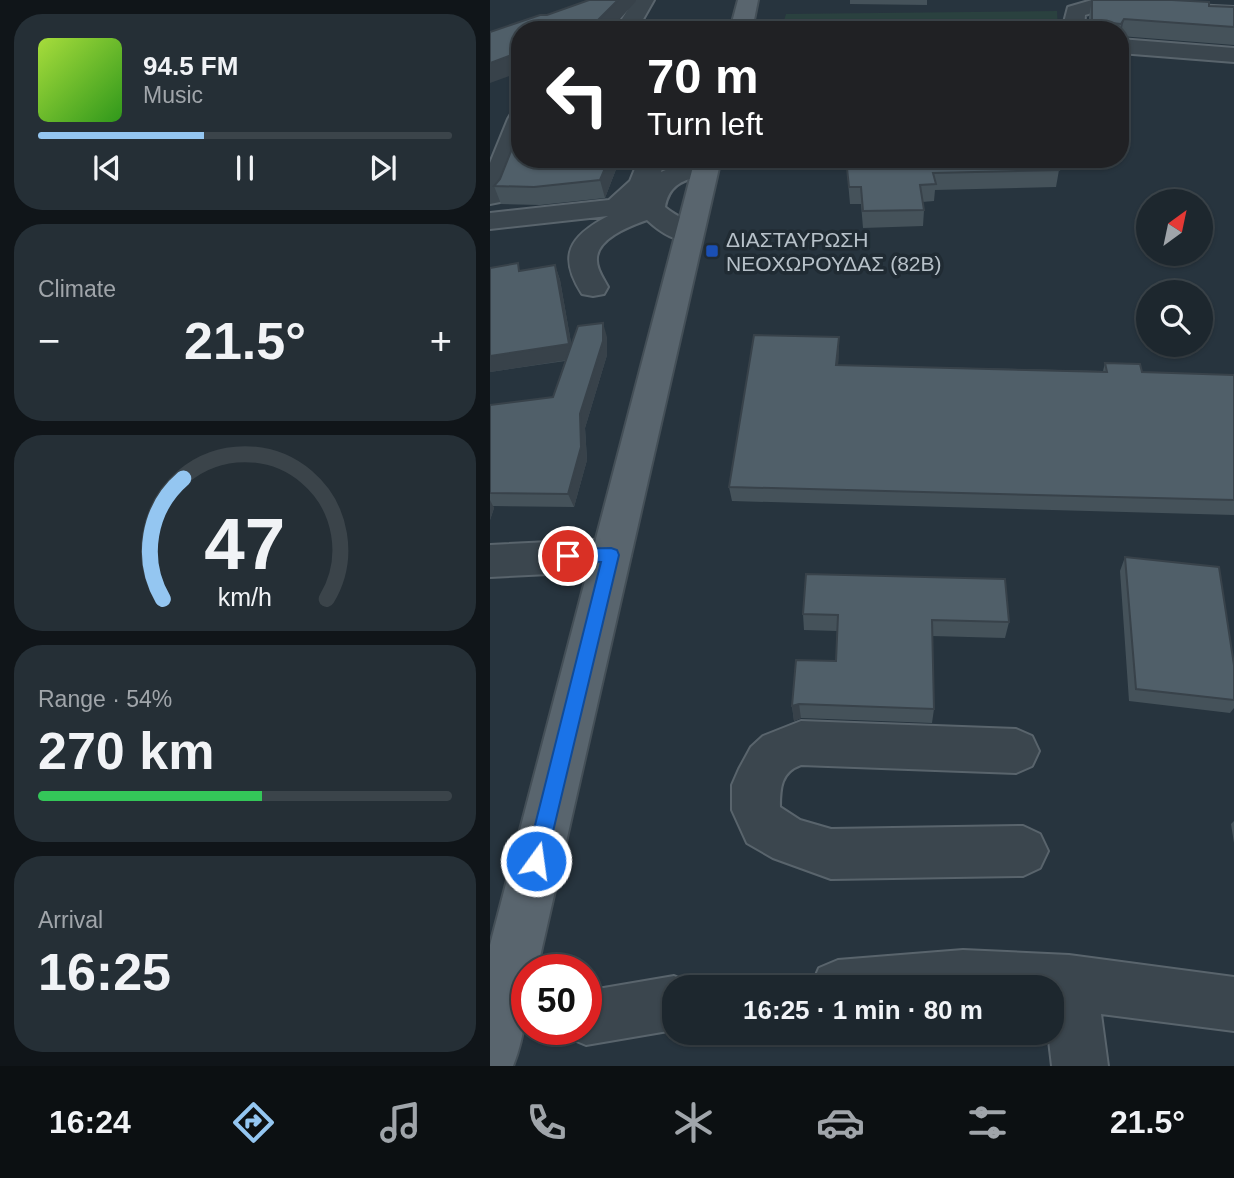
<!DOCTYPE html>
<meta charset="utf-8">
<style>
body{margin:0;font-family:Helvetica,sans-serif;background:#252f36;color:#f1f3f6;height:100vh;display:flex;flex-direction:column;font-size:26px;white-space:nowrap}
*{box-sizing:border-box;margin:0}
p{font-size:23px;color:#a0a5aa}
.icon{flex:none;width:38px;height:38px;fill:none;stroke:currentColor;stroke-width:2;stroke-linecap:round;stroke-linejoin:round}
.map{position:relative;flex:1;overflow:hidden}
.sheet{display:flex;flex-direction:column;gap:14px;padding:14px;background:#101519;width:490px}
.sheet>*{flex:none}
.banner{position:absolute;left:21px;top:21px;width:618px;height:147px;border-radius:28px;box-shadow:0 2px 5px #0004,0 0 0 2px #3b444a;background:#202124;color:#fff;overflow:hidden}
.needle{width:46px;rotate:33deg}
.tools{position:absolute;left:646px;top:189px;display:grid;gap:14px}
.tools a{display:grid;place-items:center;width:77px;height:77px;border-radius:50%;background:#1d272e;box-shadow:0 2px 5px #0004,0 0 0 2px #3b444a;font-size:35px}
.speed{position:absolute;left:21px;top:954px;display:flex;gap:14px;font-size:35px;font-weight:700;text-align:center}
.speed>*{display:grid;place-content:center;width:91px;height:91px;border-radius:50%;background:#1d272e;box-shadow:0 2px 5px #0004,0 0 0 2px #3b444a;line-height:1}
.speed .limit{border:10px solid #d22;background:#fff;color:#111}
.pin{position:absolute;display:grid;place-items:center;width:60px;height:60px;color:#fff;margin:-30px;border:4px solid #fff;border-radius:50%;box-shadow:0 2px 7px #0007}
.me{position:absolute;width:77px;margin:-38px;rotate:14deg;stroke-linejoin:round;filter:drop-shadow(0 0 5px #0008)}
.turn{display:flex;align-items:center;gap:24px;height:147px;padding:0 21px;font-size:32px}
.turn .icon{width:91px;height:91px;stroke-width:2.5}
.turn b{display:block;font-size:49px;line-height:60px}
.big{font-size:52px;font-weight:700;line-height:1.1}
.sheet .card{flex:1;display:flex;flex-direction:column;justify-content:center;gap:10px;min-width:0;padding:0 24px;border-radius:28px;background:#252f36}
.sheet .dial{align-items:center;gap:0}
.dial svg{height:182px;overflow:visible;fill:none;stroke:#3b444a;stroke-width:7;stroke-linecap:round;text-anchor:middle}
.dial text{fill:#f1f3f6;stroke:none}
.song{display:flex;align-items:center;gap:21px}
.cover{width:84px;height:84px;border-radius:10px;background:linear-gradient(135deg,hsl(80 70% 55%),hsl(110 70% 35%))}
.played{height:7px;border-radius:4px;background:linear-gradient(90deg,#94c6f1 40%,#3b444a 40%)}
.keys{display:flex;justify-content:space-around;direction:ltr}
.heat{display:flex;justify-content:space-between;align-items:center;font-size:38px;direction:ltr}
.charge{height:10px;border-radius:5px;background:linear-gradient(90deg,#34c759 54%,#3b444a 0)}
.trip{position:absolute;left:172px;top:975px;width:402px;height:70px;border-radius:28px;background:#1d272e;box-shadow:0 2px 5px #0004,0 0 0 2px #3b444a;font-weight:700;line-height:70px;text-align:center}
.tabs{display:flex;height:112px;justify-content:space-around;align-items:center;background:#0c1012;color:#a0a5aa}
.tabs .icon{width:49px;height:49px}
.tabs .current{color:#94c6f1}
.tabs b{font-size:32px;color:#f1f3f6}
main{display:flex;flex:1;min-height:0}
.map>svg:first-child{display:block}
.green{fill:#2a413f}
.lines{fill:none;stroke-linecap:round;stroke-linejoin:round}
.minor-casing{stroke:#59646c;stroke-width:4}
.major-casing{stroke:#444f57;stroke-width:4}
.minor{fill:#3b464e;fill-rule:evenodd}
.major{fill:#59656e;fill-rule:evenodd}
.wall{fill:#45525a}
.shaded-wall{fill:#38424a}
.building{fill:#505f69;stroke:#38424a;stroke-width:2}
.route{fill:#1a73e8;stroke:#114b97;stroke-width:2}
.transit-dot{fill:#1a4fb4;stroke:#202b33;stroke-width:2.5}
.labels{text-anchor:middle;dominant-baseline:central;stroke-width:7;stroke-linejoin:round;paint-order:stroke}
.far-poi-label{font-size:21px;fill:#b7c1c9;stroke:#202b33;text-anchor:start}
</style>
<main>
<section class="sheet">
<div class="card">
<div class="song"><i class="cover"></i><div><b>94.5 FM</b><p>Music</p></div></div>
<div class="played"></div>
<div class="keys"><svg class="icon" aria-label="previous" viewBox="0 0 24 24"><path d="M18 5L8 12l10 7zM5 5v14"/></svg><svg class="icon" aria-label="pause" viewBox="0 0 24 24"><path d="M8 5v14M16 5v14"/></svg><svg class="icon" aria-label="next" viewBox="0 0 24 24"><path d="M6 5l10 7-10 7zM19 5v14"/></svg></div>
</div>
<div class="card"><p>Climate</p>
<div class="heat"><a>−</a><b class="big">21.5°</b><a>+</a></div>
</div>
<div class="card dial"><svg viewBox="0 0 100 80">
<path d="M14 69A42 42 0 1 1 86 69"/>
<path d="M14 69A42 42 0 0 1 23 16" stroke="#94c6f1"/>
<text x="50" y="56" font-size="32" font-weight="700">47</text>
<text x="50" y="72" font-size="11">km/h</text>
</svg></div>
<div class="card"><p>Range · 54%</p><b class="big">270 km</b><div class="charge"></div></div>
<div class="card"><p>Arrival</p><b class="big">16:25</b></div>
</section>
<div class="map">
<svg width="744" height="1066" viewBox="0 0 744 1066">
<rect width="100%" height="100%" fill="#27343e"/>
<!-- green -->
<path class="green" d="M567,11L568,30H291L296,14Z"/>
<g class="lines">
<defs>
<path id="minor" d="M144,0H164L147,30H125Z
M602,0L744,7V19L612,10L595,15L594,30H572L578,7Z
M630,39L744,48V62L630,53Z
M30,112V153L14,196L10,202L0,204V163L18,119L21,114Z
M149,159H175L171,172L202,159H227L230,163C215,184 182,170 175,207C186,217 206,223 213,234L209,240C189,245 171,233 157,220C140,226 105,239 107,261C107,270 114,279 118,287L114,294L103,296L92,294C67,255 80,236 118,216L0,229V213L119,200L140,181Z
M121,539L135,544L141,555L135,566L121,571L0,577V545Z
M311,721L526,729L542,736L549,751L542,766L526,773L311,765C291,772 290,788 290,807L310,820L341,829L533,826L550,834L558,851L550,868L533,876L341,879L283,858L257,843L242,810V785L249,769L261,747L273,736Z
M473,950L579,955L744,977V1031L611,1014L618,1066H562L558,1032H562V987H321L329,968L348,960Z
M184,976L203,984L205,987H184V1030L96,1045L77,1037L73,1029H96V991Z"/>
<path id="major" d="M248,0H268L262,30H240Z
M205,159H231L47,970H37C37,1003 36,1034 23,1066H0V945Z"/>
</defs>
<!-- minor casing -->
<use href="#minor" class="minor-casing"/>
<!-- major casing -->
<use href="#major" class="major-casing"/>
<!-- minor -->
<use href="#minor" class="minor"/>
<!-- major -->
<use href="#major" class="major"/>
</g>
<!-- wall -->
<path class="wall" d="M360,0H437V5L360,4Z
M602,0L744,7V45L630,36V30H599V17Z
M130,159L115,198L50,205L11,204L4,186Z
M356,159H566L569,170L566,187L445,190L444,201L432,202L434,210L433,226L373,228L371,204H360Z
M65,265L70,280L81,343L117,337V355L95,428L97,460L84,507L3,506L4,508L0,520V405L63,397L75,361L0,372L31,271Z
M349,337L348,365L613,371L615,363L652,372L744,375V515L242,501L239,487Z
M635,557L744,665V708L740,713L639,701L630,571Z
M316,574L519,622L515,638L442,636L444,709L442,723L311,718L304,721L302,706L346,661L347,631L314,630L313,614Z
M744,821V843L741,824Z"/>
<!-- shaded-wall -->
<path class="shaded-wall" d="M128,0H146V1L120,30H94Z
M634,19L630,37L631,24Z
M30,52V72L0,83V63Z
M119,159H130L115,198L110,180Z
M65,265L70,280L84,359L0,372V356Z
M113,323L117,337V355L95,428L97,460L84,507L78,494L90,414Z
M349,337V352L347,380L346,365Z
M0,500L4,508L0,520Z
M309,704L311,718L304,721L302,706Z"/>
<!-- building -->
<path class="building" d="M99,0H128L101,27L94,30H30V52L0,63V32L50,15H57Z
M602,0H682L719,2V6L744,7V27L634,19L631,24L602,21Z
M134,22H190L188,30H125Z
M30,108V159H119L110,180L44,187L4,186L10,179L27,136V114Z
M356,159H566L569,170L443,173L446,184L430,185L434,210L373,211L371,187H359Z
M28,263L29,271L65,265L79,344L0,356V268Z
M113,323V341L90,414L91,447L78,494L0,493V405L63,397L88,326Z
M264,335L349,337L346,365L617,372L615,363L650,364L652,372L744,375V500L239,487Z
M635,557L729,567L744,665V700L646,689Z
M316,574L515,579L519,622L442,620L444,709L309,704L302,706L306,660L346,661L348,615L313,614Z"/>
<!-- route -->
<path class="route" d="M121,548L127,550L129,555L56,861L53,868L46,871L39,868L36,861L111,562L73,561L70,556L73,551L78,549Z"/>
<!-- markers -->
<rect class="transit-dot" x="215" y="244" width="14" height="14" rx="3.5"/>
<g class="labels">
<!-- far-poi labels -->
<g class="far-poi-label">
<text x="236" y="239">ΔΙΑΣΤΑΥΡΩΣΗ<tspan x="236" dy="24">ΝΕΟΧΩΡΟΥΔΑΣ (82Β)</tspan></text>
</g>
</g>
</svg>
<div class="tools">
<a><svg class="needle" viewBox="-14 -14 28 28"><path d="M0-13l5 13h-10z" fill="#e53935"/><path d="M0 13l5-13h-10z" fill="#a0a5aa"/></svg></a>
<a><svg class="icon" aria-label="search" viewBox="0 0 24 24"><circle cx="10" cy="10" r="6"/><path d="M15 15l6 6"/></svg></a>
</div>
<div class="speed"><div class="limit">50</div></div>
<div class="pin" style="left:78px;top:556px;background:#d93025"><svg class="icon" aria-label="arrive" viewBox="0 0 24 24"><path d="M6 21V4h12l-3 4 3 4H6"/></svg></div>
<svg class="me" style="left:46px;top:861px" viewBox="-20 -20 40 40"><circle r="17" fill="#1a73e8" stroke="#fff" stroke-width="3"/><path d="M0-11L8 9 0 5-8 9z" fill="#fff"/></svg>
<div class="trip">16:25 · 1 min · 80 m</div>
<div class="banner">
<div class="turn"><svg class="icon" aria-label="left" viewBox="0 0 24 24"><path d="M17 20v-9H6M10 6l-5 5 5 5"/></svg><div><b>70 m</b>Turn left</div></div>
</div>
</div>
</main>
<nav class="tabs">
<b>16:24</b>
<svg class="icon current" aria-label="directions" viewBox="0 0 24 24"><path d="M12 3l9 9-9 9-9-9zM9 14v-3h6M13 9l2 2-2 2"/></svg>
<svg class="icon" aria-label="music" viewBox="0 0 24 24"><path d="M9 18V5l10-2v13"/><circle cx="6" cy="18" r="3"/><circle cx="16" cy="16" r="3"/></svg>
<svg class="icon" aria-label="phone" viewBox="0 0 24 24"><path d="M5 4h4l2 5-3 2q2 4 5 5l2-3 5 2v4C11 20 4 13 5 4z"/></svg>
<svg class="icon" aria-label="climate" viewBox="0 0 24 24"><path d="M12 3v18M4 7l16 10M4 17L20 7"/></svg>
<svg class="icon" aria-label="car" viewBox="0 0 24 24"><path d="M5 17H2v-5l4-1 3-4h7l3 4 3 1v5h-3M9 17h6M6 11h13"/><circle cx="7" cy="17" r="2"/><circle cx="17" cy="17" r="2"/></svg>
<svg class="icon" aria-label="filters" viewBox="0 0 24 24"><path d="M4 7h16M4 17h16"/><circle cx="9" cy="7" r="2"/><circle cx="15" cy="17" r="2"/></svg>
<b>21.5°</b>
</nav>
